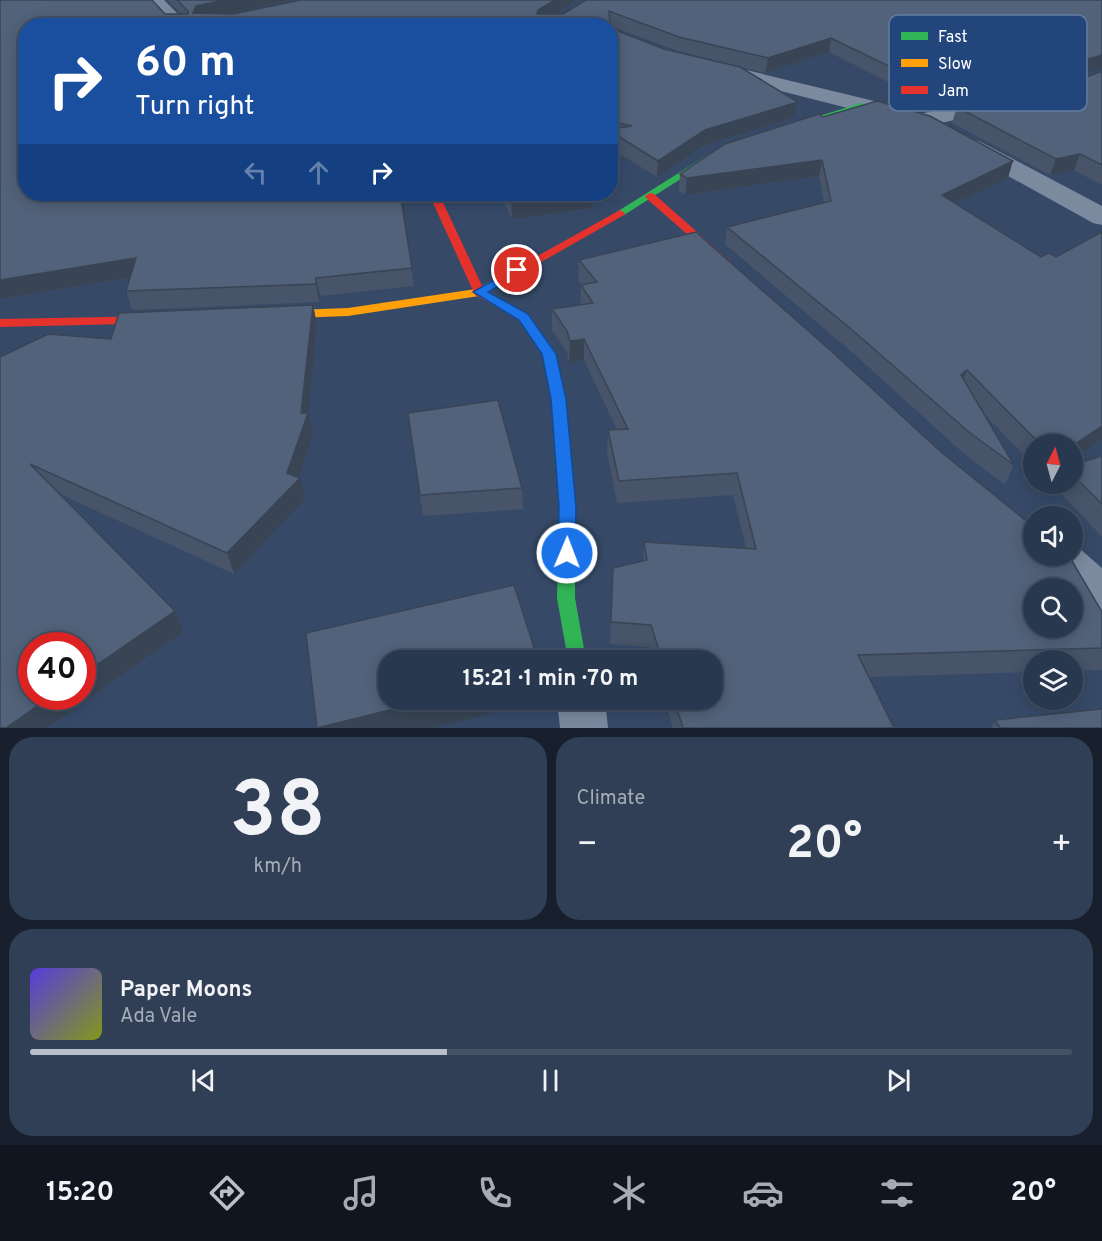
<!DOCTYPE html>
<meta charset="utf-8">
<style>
body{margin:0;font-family:Overpass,sans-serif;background:#303f55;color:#f1f3f6;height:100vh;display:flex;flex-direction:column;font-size:22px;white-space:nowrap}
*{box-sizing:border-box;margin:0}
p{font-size:20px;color:#a5acb6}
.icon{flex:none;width:33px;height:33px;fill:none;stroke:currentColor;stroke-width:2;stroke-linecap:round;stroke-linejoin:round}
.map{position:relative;height:728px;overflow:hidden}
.side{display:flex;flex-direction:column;gap:9px;padding:9px;background:#161f2b;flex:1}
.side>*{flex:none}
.guide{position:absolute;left:18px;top:18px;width:600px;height:183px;border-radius:24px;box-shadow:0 3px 15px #0003,0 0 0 2px #445266;background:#1a4fa0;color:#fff;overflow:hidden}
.needle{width:39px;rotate:6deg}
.fabs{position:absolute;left:1023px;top:434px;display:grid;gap:12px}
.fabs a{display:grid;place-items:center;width:60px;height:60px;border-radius:50%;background:#28384e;box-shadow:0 3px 15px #0003,0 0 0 2px #445266;font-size:30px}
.speed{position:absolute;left:18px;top:632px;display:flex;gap:12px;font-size:30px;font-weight:700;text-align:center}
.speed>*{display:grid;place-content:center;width:78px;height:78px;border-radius:50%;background:#28384e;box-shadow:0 3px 15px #0003,0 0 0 2px #445266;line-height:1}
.speed .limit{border:9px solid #d22;background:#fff;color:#111}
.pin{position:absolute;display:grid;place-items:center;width:51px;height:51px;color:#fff;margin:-26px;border:3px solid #fff;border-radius:50%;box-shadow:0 2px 6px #0007}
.me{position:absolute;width:66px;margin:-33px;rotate:1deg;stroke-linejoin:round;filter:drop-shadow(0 0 4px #0008)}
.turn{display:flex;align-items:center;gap:21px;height:126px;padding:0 18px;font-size:27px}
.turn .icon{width:78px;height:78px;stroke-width:2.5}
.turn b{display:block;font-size:42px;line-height:51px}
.lanes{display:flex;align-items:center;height:57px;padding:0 18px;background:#0003;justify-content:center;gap:30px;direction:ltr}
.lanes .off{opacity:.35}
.big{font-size:45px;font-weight:700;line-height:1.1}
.side .card{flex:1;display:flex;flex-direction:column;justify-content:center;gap:9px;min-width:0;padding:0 21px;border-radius:24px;background:#303f55}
.side .dial{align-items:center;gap:0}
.dial b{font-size:78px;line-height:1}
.song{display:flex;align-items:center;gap:18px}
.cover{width:72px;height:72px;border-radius:9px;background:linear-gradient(135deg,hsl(250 70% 55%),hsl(70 70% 35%))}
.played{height:6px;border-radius:3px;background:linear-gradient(90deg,#b9c0ca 40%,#445266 40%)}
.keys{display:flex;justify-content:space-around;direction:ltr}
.heat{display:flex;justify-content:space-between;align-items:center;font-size:33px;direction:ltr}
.side .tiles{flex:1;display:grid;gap:9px;grid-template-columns:1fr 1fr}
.card:last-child{grid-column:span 2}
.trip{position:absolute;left:378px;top:650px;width:345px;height:60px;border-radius:24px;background:#28384e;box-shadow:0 3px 15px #0003,0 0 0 2px #445266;font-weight:700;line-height:60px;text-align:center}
.menu{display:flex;height:96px;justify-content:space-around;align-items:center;background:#10161f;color:#a5acb6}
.menu .icon{width:42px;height:42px}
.menu .active{color:#b9c0ca}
.menu b{font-size:27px;color:#f1f3f6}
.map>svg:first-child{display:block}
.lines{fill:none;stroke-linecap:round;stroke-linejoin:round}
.street{fill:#7b8a9f;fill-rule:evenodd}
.fast{fill:#30b455;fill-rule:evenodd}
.slow{fill:#ff9f0a;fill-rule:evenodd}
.jam{fill:#e5322d;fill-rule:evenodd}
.wall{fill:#475469}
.shaded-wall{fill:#394555}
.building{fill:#52627a;stroke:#394555;stroke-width:1.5;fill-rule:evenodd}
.route{fill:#1a73e8;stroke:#114b97;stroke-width:1.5}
.key{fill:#22457c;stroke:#647da3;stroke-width:1.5}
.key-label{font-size:16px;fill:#fff}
</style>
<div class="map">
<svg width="1102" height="728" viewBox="0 0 1102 728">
<rect width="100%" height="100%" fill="#364a68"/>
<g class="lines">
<!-- street -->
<path class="street" d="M145,0H164L190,26H170Z
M717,63L899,107L902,112L899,117L891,119L710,73L707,69L710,65Z
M1000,96L1008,98L1011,103L1008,108L919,128L911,126L908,121L911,116Z
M971,139L979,141L1102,206V225L1093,223L963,151L959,146L963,141Z
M1072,542L1102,568V612L1087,607L1072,592V588H1068L1047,566L1041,555H1072Z
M557,699H605L608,728H560Z"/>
<!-- fast -->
<path class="fast" d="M861,103L864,104V108L780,133L775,130Z
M717,149L722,152L720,154L624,215L620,216L615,213Z
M510,305L528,314L556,353L565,399L575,507V598L586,660H568L557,598L559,507L551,399L542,353L519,320L504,309Z"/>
<!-- slow -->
<path class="slow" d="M495,279L499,280L501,283L499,286L479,296L348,316L269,319L263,315L269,311L348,308L476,289Z"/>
<!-- jam -->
<path class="jam" d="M650,193L654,194L729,260L731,262L729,264H721L646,198L645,196Z
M429,194H439L484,290L514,306L516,309L514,312H506L475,295Z
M620,210L625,213L624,215L499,286L495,287L489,283Z
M160,316L166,320L165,323L0,327V319Z"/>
</g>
<!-- wall -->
<path class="wall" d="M0,0L165,14H181L167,0H293L224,14H233L301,0H576L554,14H563L586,0H1102L1050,84L921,112L904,108L908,92L829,52L765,73L678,51L610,26H26V194H405L404,218L414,286L320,296L319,302L132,310L126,291L130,278L0,299Z
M610,28L798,102L795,117L703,146L657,177L610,148Z
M1102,71V185L1074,170L1050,175L952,123L957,107L1071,83Z
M823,117L1008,178L955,203L1041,257H1056L1102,232V439L1072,460V444H1034V465L983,413L1014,465L1005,485L962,452L853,353L725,244L727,227L824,203L819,176L685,195L679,191L680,174Z
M500,194H592V208L512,219Z
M579,260L1102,612V670H1072V660H1034V672L869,677L894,728H673L664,699H712V660H653L649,647L610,644L613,568L643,561L644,542L746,548L733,495L617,503L607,452L608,430H617L584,360L569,363L567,352L552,330V309L580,305L581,285H582L578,281Z
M313,305L317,325L308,413L313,434L298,478L305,499L234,574L60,494L175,611L183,632L47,728L0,357Z
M411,434L522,488L523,509L423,516Z
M1102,456V537L1056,488L1058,483H1072V465Z
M995,720L1102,728H991Z"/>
<!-- shaded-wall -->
<path class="shaded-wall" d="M225,0H293L207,18L193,13L196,6Z
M555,0H576L538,24V10Z
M831,38L829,52L765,73L768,58Z
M1102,55V68L1050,84L921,112L925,96Z
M798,102L795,117L703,146L657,177L658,161L705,130Z
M1080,154L1074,170L1050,175L1056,159Z
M822,160L819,176L685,195L687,178Z
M1013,161L1008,178L937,212L942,195Z
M403,194H405L404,222L402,205Z
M563,194H592V208L512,219L511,200Z
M136,258L141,276L0,299V280Z
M316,278L320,296L319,302L316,284Z
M313,305L317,325L308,415V413L313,434L297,482L300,478L305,499L234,574L227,553L287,473L301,413Z
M584,339V360L569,363L570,341Z
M967,370L960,389L961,375Z
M1102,426V439L1072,460V446Z
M175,611L183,632L47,728H6L51,696H82V675Z
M434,699H543V700L433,728H318Z"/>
<!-- building -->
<path class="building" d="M0,0H152L165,14H188V11L177,0H225L196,6L193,13L233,14L301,0H555L538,10L537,14H563L586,0H1102V55L1055,69L925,96L908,92L930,86L831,38L768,58L679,37L609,11L610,26H26V194H403L402,205L412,268L316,278V284L126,291L136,258L0,280Z
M610,28L664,49L740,67L798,102L705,130L658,161L610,131V129L632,126L610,121Z
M1102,71V165L1080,154L1056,159L957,107L1071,83Z
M877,101L930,116L1013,161L942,195L1041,257L1049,253L1056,257L1102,232V426L1072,446V444H1040L967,370L961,375L1014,465L970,433L857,334L727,227L831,201L822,160L687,178L680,174L725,144L819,114L823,117Z
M508,194H563L511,200Z
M696,232L830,350L941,452L1029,523L1034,524V555H1066L1072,561L1102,612V648L858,655L894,728H683L674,699H712V660H662L651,625L611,622L613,568L647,560L644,542L756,549L737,473L619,481L608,430L628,429L584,339L570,341L567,331L552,309L593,303L581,285L597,282L579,260ZM1034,588H1072V627H1034Z
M313,305L301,413H308L287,473L300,478L227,553L30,464L175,611L82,675V645H32V696H51L6,728H0V357L48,334L111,339L119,313Z
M498,400L522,488L420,495L408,413Z
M1102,456V504L1072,474V465Z
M514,585L538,660H388V699H434L317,728L306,633Z
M1102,709V728H1000L995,720Z"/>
<!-- route -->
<path class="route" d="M517,267L521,268V273L488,292L528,314L556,354L566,399L576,507L575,553L573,557L567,559L561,557L558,553L559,507L551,399L542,354L519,320L473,292Z"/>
<!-- legend -->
<rect x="889" y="15" width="198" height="96" rx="9" class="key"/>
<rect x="901" y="32" width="27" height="8" fill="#30b455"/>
<rect x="901" y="59" width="27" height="8" fill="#ff9f0a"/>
<rect x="901" y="86" width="27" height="8" fill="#e5322d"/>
<g class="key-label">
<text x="938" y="42">Fast</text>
<text x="938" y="69">Slow</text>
<text x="938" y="96">Jam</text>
</g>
</svg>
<div class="fabs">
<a><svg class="needle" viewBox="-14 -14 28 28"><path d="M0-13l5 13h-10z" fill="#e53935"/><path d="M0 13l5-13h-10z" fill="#a5acb6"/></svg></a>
<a><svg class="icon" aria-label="sound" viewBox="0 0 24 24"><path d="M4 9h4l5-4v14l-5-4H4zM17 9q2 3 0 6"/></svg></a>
<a><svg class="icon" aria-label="search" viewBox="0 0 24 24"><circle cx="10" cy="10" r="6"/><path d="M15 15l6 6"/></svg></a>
<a><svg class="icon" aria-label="layers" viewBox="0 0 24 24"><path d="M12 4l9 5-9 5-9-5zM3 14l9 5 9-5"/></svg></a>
</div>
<div class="speed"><div class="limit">40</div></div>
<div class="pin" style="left:517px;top:270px;background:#d93025"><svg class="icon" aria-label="arrive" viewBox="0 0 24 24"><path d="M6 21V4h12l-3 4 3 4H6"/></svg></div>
<svg class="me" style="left:567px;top:553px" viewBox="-20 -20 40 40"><circle r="17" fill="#1a73e8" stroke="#fff" stroke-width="3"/><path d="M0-11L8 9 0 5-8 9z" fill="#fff"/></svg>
<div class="trip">15:21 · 1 min · 70 m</div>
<div class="guide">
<div class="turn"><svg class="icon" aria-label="right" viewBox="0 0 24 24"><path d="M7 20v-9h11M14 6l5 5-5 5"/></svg><div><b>60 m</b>Turn right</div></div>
<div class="lanes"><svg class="icon off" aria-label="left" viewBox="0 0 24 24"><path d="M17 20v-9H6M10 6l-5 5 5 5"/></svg><svg class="icon off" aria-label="ahead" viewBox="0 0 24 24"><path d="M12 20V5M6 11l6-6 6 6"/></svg><svg class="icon" aria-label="right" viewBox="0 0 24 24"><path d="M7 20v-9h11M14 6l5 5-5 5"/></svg></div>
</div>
</div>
<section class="side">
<div class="tiles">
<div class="card dial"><b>38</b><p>km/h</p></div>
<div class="card"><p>Climate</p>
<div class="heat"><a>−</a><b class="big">20°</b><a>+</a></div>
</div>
<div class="card">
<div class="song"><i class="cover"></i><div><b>Paper Moons</b><p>Ada Vale</p></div></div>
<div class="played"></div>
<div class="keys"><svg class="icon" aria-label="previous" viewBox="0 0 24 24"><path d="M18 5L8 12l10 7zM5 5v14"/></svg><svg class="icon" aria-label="pause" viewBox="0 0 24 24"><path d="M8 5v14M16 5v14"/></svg><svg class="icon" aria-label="next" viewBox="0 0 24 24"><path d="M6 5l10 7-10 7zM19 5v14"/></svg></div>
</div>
</div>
</section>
<nav class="menu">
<b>15:20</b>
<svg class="icon active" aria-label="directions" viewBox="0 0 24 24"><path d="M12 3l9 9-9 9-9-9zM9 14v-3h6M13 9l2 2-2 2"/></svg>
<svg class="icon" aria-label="music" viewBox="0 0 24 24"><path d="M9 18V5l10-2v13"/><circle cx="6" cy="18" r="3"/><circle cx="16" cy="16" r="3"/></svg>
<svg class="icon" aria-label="phone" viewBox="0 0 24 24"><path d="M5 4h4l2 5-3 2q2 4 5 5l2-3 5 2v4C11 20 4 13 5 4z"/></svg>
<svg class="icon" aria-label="climate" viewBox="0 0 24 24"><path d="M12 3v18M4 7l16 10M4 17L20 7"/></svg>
<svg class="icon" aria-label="car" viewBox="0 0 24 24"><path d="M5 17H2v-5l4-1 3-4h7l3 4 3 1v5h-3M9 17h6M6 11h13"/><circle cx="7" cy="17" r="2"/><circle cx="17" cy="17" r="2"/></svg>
<svg class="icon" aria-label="filters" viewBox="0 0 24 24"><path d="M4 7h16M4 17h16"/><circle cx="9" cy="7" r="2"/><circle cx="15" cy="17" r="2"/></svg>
<b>20°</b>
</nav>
